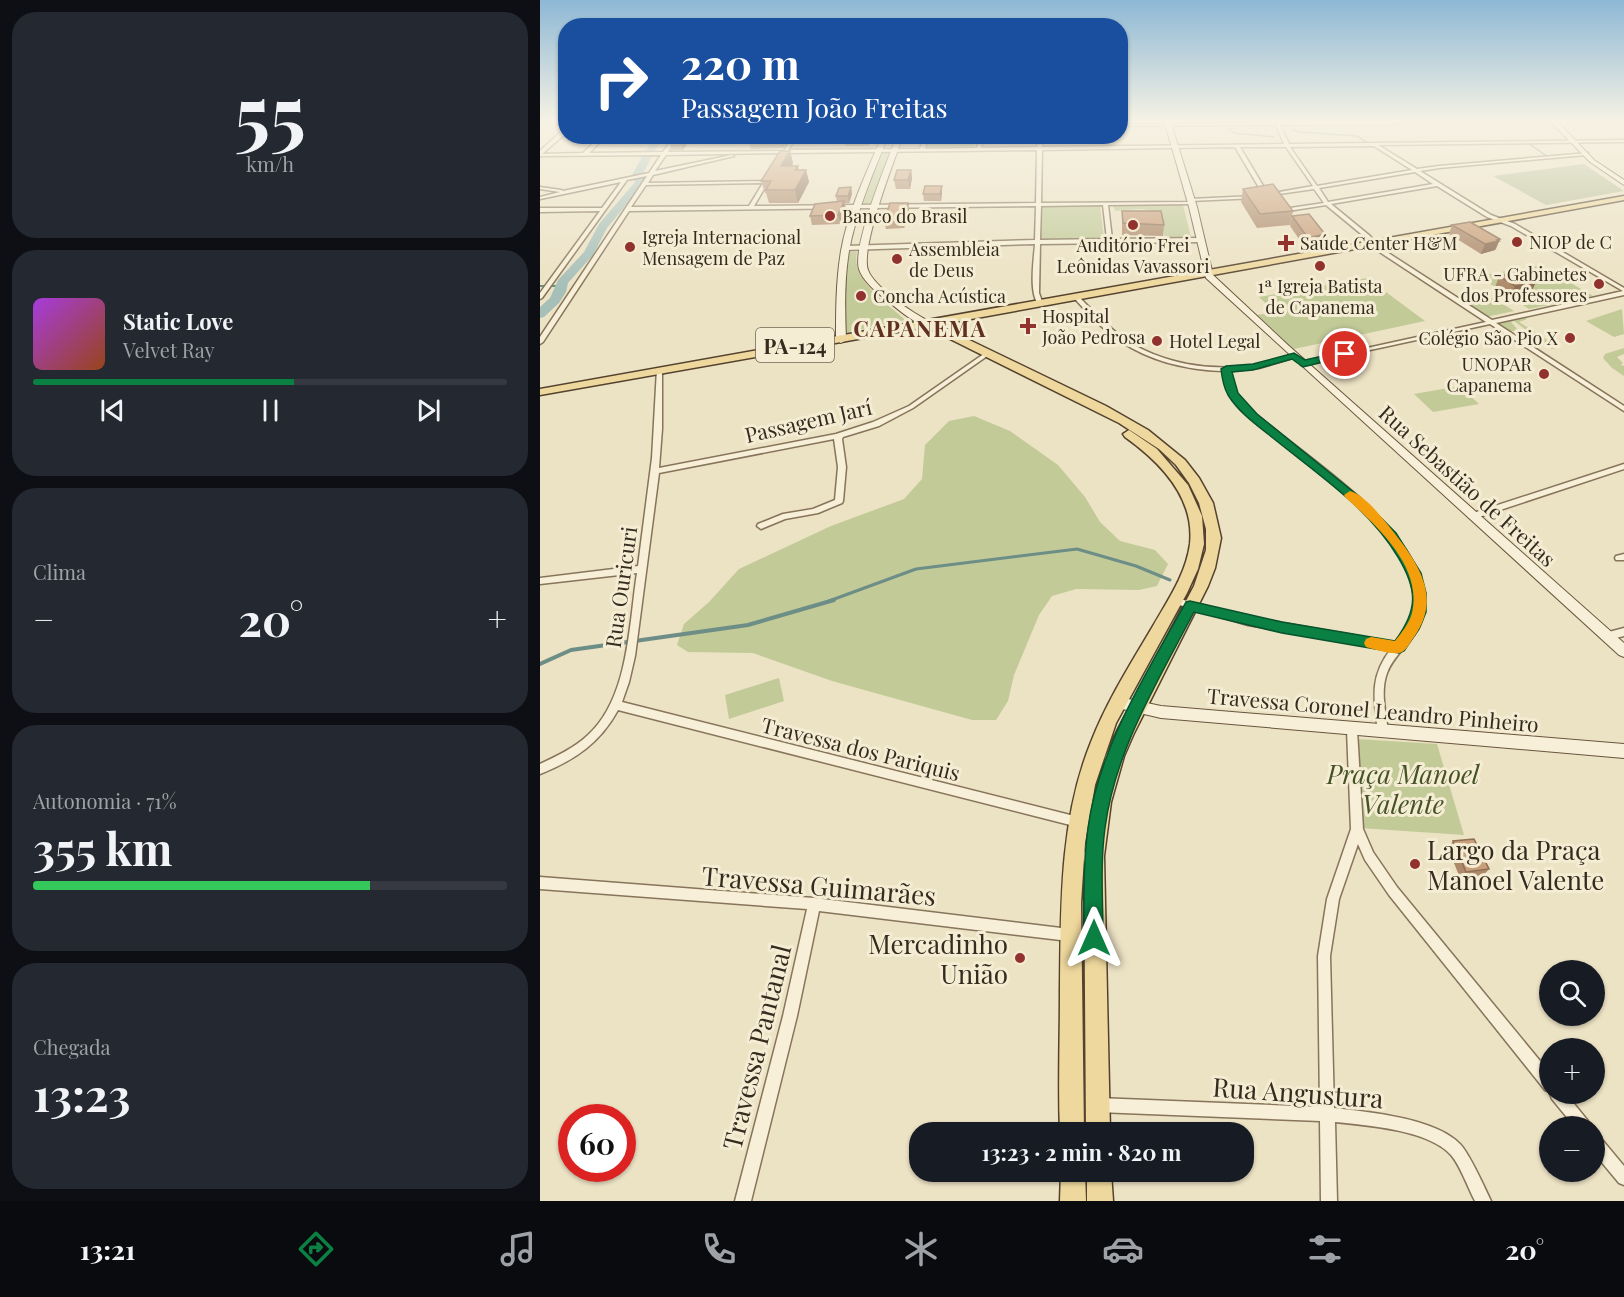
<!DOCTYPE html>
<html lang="pt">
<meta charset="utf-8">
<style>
body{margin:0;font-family:"Playfair Display",serif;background:#242831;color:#f1f3f6;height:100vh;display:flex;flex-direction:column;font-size:22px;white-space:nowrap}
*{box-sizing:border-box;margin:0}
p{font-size:20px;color:#9ea1a6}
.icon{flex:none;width:33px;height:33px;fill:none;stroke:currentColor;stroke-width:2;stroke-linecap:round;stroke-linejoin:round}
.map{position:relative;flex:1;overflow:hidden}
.drawer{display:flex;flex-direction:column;gap:12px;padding:12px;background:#0d0f14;width:540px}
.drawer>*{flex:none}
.hud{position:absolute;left:18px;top:18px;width:570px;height:126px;border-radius:24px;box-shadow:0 2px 4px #0004;background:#1a4fa0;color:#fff;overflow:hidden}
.tools{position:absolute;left:999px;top:960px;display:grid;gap:12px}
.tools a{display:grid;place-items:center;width:66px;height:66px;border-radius:50%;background:#171b24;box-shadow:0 2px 4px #0004;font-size:30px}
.speed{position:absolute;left:18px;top:1104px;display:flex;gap:12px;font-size:30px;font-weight:700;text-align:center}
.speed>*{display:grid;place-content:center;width:78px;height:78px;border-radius:50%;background:#171b24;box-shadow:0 2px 4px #0004;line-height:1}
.speed .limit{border:9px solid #d22;background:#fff;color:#111}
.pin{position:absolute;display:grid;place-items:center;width:51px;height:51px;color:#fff;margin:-26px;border:3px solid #fff;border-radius:50%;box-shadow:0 2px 6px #0007}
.me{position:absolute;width:66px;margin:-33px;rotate:0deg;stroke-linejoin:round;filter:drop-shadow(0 0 4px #0008)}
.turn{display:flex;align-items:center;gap:21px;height:126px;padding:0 24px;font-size:27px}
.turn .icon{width:78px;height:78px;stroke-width:2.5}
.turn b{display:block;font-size:42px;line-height:51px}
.big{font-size:45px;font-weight:700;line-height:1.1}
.drawer .card{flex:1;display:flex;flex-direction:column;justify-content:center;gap:9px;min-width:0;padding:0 21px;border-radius:24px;background:#242831}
.drawer .dial{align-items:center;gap:0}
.dial b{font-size:78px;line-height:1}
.song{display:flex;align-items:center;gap:18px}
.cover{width:72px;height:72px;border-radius:9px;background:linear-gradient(135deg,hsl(280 70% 55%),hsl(20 70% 35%))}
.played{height:6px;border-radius:3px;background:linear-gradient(90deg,#0b8043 55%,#363941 55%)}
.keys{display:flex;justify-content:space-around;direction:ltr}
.heat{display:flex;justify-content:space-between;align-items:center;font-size:33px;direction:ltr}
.charge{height:9px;border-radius:4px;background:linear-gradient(90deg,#34c759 71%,#363941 0)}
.trip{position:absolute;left:369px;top:1122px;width:345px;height:60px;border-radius:24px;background:#171b24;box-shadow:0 2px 4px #0004;font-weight:700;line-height:60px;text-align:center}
.tabs{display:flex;height:96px;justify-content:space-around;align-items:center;background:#090b0e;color:#9ea1a6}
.tabs .icon{width:42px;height:42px}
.tabs .selected{color:#0b8043}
.tabs b{font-size:27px;color:#f1f3f6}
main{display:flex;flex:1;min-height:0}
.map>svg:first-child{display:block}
.green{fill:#c2ca98}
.cemetery{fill:#b8bf97}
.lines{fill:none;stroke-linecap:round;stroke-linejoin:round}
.stream-far3{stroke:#6d8d87;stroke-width:1.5}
.stream-far2{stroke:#6d8d87;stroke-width:2}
.stream-far1{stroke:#6d8d87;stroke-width:3}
.stream{stroke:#6d8d87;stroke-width:4}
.river{fill:#a6bfb9;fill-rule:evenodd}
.street-casing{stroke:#86745b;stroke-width:3}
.secondary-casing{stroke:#68553e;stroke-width:2}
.primary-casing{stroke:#54422f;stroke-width:3}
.street{fill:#f7efd7;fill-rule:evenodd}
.secondary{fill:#f7efd7;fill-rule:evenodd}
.primary{fill:#eed89d;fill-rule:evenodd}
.wall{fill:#ad896a}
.shaded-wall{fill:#8d6f56}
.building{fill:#c99f7b;stroke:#8d6f56;stroke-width:1.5}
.route{fill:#0b8043;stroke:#07532c;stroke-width:1.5}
.slow{fill:#f59e0b}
.poi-dot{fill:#92322e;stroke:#f4ecd3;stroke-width:2}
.labels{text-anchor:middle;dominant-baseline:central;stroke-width:6;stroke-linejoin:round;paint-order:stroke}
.far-poi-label{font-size:18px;fill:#372b1f;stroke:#f4ecd3;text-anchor:start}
.shield{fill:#f4ecd3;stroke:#706555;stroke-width:1.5}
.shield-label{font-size:20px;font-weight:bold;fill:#372b1f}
.street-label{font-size:21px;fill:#372b1f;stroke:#f4ecd3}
.far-district-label{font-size:22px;font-weight:bold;letter-spacing:1.5px;fill:#613120;stroke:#f4ecd3}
.near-park-label{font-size:26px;font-style:italic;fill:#455226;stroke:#f4ecd3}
.near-poi-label{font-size:26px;fill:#372b1f;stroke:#f4ecd3;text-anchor:start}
.near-street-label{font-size:26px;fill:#372b1f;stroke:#f4ecd3}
</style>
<main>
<section class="drawer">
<div class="card dial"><b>55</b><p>km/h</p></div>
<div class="card">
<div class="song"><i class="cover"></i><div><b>Static Love</b><p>Velvet Ray</p></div></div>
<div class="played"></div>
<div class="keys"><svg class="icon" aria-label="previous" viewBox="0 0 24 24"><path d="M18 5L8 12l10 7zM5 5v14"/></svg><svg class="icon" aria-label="pause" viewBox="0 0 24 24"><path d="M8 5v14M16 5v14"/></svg><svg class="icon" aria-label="next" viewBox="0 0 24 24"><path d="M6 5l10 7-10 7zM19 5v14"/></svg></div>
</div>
<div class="card"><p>Clima</p>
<div class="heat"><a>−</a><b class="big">20°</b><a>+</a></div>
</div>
<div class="card"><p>Autonomia · 71%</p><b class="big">355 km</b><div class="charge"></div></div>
<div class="card"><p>Chegada</p><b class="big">13:23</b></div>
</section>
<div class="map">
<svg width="1084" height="1201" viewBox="0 0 1084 1201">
<rect width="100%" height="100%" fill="#ece2c4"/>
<!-- green -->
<path class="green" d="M387,137H435L434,148H385Z
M341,153H349L331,204H323Z
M643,205L651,237H624L620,211L600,209L575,211L573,206Z
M560,206L564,238L501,239L502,207Z
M307,252H317C311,281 346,302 365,320L299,334Z
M997,266L1003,270L1007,269L1053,296L989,309L938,276Z
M827,278L885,321L754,349L717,315L735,312L719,297Z
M953,298L974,311L946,317L927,305Z
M1082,309L1084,334L1074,337L1046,321Z
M983,316L987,319L979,322L1019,347L1012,349L974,321L971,322L978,330L969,332L957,324Z
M1084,348V354L1077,357L1083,363L1081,365L1084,366V376L1072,368L1063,358L1065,354Z
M920,386L939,404L893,412L874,394Z
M434,416L470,431L518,465L545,497L560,522L580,541L615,550L628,564L617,586L599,590L536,589L512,596L499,615L474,675L468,701L456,720H432L292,681L213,653L148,652L137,645L144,624L169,602L199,569L291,526L364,499L382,479L385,445L409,421Z
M239,678L244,701L189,719L185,695Z
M817,739L897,744L924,835L820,828Z"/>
<!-- cemetery -->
<path class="cemetery" d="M1044,164L1084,191L1006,205L953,176Z"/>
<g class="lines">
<!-- stream-far3 -->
<path class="stream-far3" d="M688,120L690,130L694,133L734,137
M736,125H751L753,130L759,132L817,136L828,143
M988,143L1008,157L1038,154"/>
<!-- stream-far2 -->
<path class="stream-far2" d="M0,286H20"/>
<!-- stream-far1 -->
<path class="stream-far1" d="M289,601L376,569L537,549L596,566L630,580"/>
<!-- stream -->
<path class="stream" d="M0,664L31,650L208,625L294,600"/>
<!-- river -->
<path class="river" d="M114,136H123L102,175L105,182L67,228L53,255L28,283L26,292L19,303L4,317L0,318V307L10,298L18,280L44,252L59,224L95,182L92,175Z"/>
<defs>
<path id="street" d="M24,120L22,121L0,123V121Z
M881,120H912L845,124L740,125L749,144L1084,140V142L838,145L877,169L899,166L1048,153L1046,155L899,168L880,171L951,215L975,224L1084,288V295L956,323L1084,406V411L950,324L761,365V363L763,362L946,322L835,249L826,238L786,205L748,211L747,210L750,208L784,203L774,189L724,196L695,147L502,150L501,203L651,202H653V204L568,205L572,239L661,238L664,240L661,242L500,244L499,293L503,304L500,306C488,296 494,259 495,244L306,250L303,248L306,246L495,240L496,206L89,211L3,342L0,344V337L107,176L87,180L2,298L0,299V293L60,211L0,212V208H62L81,182L0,199V197L20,192L0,189V187L21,190L23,191L109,173L121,155L0,156V151L24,129L26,133L2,154L43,153L61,136H66L49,153L123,152L134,136H138L128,152L244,151L253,136H257L248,150L380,149L384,136H388L385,149L437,148L440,136H444L441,148L497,147L498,136H502V147L744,144L736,125L580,126V124L845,122ZM834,146L872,170L777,186L750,147ZM700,147H746L773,186L728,194ZM497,150L496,203L214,206L231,177H227L225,181L108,183L113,175L194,156L192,155L115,171L126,155L242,153L244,155L247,153ZM875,172L893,184L788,202L779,188ZM223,183L209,206L91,207L106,185ZM897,186L947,217L971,226L1083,291L952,320L839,247L830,236L791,204ZM563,205L567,239L500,240L501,206Z
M714,196L716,197V198L650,201L648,200L650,199Z
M535,297H539C553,311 567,326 583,338C621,364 671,372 716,365C728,363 740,358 752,355H756V357L719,368L690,371L692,386L704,404C756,450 827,492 866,550C877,567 885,590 884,611C882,636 855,651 847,673C840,692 846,713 848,732L847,735L843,736L839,735L838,732C834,699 829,677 851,649L708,625L636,604L631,601L636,598L708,617L857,643C864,634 873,623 874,611C881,543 786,478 739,441C725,430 708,419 697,405C689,394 685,384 683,371C647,370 610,361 580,341C563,330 549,314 535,299Z
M448,351L451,353L450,354L373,408L339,426L303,437L302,439L306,467L303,501L302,503L278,513L245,519L221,529L217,526L218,524L243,514L273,509L295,500L298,467L294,439L119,473L95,656L89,682L82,702L542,818L546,819L548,823L546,827L542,828L78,710C60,743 35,760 0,774V764C17,756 34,748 48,735C89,698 89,624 97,573L0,584V578L98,566L112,458L117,369H121L122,370V429L119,468L296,434L333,422L369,406Z
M1084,464V469L936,518H930L929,516L930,514Z
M1084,554V560H1076L1075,558L1076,556Z
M1084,628V636L1068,640L1065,639L1063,636L1065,633Z
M812,726L816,727L817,730L823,829L833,852L857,887L1010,1073V1092L1005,1090L849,895L825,860L818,844L799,899L790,956L794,1108C829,1112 895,1118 920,1144C929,1153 945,1188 951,1201H935C928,1188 920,1165 911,1155C889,1130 826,1125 795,1122L797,1201H781L780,1121L558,1112L553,1110L551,1105L553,1100L558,1098L780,1107L778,956L787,899L811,829L807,730L808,727Z
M0,877L274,898L554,932L558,934L560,938L558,942L554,944L279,911L257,1016L211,1201H195L243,1016L267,909L0,889Z
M1010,1094H1026L1048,1121L1050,1126H1034L1012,1099Z
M1054,1134L1059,1136L1084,1166V1185L1079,1183L1054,1153Z"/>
<path id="secondary" d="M624,120H630L657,207L673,275L749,346L1084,643V657L1079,655L666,278L649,207Z
M1009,120H1016L1054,160L1084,180V185L1050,162Z
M342,136H348C333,174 316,212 309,251C304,281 305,310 306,340L301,343L296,340C296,310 296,281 301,251C308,211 326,174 342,136Z
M357,136H363C354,161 320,248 328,270C334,287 375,315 391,322L393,324L388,327C374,323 361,312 349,302C339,294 323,282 319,269C312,246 347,161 357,136Z
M579,697L621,706L704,713L1084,744V758L621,718L574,707L571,703L574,699Z"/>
<path id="primary" d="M1084,196V200L398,325L566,406L608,430L645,460L659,478L673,503L681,538L675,568L668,586L594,733L584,756L571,802L564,856L570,1132H546L544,856L553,802L566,756L577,731L654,586L666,550V529L659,503L649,483L636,465L619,449L579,423L386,327L0,395V389Z
M589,430L617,449L648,485L662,516L664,544L658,569L647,593L576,723L555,785L545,843L541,903L544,1132H520C518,1086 520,1039 520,992C521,908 519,821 551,742C567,701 591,663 613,626C628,600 646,574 650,544C655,497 620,462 585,437L583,434Z
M521,1172H545L546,1201H520Z
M547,1172H571L573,1201H547Z"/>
</defs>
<!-- street casing -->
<use href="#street" class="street-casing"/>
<!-- secondary casing -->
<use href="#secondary" class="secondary-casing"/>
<!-- primary casing -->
<use href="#primary" class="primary-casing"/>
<!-- street -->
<use href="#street" class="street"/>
<!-- secondary -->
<use href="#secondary" class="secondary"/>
<!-- primary -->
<use href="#primary" class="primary"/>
</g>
<!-- wall -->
<path class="wall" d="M132,136H153L143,150H132L129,141Z
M207,136H251L243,148L211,149Z
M306,136H332L328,146H305L304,140Z
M250,151L253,163L252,166H258L259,170H266L269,182L258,203H229L226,193H225L221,181Z
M371,170L372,178L370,189H356L354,180Z
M311,187L312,194L309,203H305L306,211L301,224L272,225L270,216L297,202L296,196Z
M703,189L753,211L750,225L717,228L701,202Z
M402,192L401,201H384L383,194Z
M368,203L369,210L364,228L346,229L344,222Z
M582,211L624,225L623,236L582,235Z
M752,216L782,245L766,249L750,226Z
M912,225L960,239L956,249L955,250L941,254L909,234Z
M959,276L991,293L970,298L955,288Z
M913,841L949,869L943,876L920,878L908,848Z"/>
<!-- shaded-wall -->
<path class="shaded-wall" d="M144,136H153L143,150L140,141Z
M240,136H251L243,148Z
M328,136H332L328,146L327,139Z
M250,151L253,163L245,178L241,166Z
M266,170L269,182L258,203L255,190Z
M371,170L372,178L370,189L368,180Z
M402,186V192L401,201L400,194Z
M311,187L312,194L309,203L308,196Z
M304,201L306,211L301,224L298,215Z
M368,203L369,210L364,228L363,221Z
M785,234L782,245L766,249L768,238Z
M960,239L955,250L941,254L945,244Z
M996,282L991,293L970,298L975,286Z"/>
<!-- building -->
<path class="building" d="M132,136H144L140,141H129Z
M306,136H328L327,139L304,140Z
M240,151H250L241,166H258L255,170H266L255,190H226L231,181H221Z
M357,170H371L368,180H354Z
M733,184L753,211L720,214L703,189Z
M385,186H402L400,194H383Z
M311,187L308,196H296L299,188Z
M304,201L298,215L270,216L275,204Z
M350,203H368L363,221L344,222Z
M582,211H621L624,225L583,223Z
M769,214L785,234L768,238L752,216Z
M930,222L960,239L957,240L959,241L945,244L912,225Z
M980,272L996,282L975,286L959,276Z
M934,839L949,869L926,872L913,841Z"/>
<!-- sky -->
<linearGradient id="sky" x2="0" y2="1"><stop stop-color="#8db8d5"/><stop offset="0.42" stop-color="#f6f2e4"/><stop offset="1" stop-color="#f6f2e4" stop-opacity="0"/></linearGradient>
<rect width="1084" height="288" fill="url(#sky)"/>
<!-- route -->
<path class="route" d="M805,351L810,354L808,356L763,367L752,359L713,370L692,372L698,393L717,414L821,498L856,533L881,573L886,593V612L879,629L864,651L859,653L742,633L654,612C618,681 575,750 565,828C560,864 563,902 563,938L560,945L554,948L547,945L544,938C544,902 543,865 548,828C559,746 607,673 646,602L650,601L742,622L855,641C878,610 878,590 858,557C846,537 831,520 814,504C787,479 756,457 728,434C714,423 698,411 688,395C684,388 682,378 681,369L686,366L713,364L754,353L765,360Z"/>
<!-- slow -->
<path class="slow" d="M810,491C824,495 839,514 848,525C875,559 904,595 874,637C871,641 867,649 862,652C855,656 834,649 826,647L824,643L826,639L831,637L855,641C862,632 869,624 872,613C883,567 837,526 806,498L804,495Z"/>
<!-- markers -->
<g class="poi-dot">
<circle cx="290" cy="216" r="6"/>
<circle cx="593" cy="225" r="6"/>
<circle cx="977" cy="242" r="6"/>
<path d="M743 234h6v6h6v6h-6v6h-6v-6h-6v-6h6z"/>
<circle cx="90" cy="247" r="6"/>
<circle cx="357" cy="259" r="6"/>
<circle cx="780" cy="266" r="6"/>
<circle cx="1059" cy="284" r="6"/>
<circle cx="321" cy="296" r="6"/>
<path d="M485 317h6v6h6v6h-6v6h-6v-6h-6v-6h6z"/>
<circle cx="1030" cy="338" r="6"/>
<circle cx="617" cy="341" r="6"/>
<circle cx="1004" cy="374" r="6"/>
<circle cx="875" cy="864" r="6"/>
<circle cx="480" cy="958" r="6"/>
</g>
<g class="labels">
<!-- far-poi labels -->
<g class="far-poi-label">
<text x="302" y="216">Banco do Brasil</text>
<text x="102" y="237">Igreja Internacional<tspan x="102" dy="21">Mensagem de Paz</tspan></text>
<text x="989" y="242">NIOP de C</text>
<text x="760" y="243">Saúde Center H&amp;M</text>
<text x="593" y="245" text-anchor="middle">Auditório Frei<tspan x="593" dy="21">Leônidas Vavassori</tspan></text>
<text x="369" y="249">Assembleia<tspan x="369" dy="21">de Deus</tspan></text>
<text x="1047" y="274" text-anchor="end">UFRA - Gabinetes<tspan x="1047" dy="21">dos Professores</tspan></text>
<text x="780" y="286" text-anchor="middle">1ª Igreja Batista<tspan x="780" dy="21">de Capanema</tspan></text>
<text x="333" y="296">Concha Acústica</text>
<text x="502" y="316">Hospital<tspan x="502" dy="21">João Pedrosa</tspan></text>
<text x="1018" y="338" text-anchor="end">Colégio São Pio X</text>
<text x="629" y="341">Hotel Legal</text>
<text x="992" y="364" text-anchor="end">UNOPAR<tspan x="992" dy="21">Capanema</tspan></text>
</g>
<!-- shield labels -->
<rect class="shield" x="216" y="328" width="78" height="34" rx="4.5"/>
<g class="shield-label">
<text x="255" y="345">PA-124</text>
</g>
<!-- street labels -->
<g class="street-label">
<text transform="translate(268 420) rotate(-13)">Passagem Jarí</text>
<text transform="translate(928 485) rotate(42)">Rua Sebastião de Freitas</text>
<text transform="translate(80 587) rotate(-82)">Rua Ouricuri</text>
<text transform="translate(833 709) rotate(5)">Travessa Coronel Leandro Pinheiro</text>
<text transform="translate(321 748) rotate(14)">Travessa dos Pariquis</text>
</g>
<!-- far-district labels -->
<g class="far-district-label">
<text x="380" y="328">CAPANEMA</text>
</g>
<!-- near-park labels -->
<g class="near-park-label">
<text x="863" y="773">Praça Manoel<tspan x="863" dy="30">Valente</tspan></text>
</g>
<!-- near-poi labels -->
<g class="near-poi-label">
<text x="887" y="849">Largo da Praça<tspan x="887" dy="30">Manoel Valente</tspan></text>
<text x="468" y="943" text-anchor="end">Mercadinho<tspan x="468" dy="30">União</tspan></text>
</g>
<!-- near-street labels -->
<g class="near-street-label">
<text transform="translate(279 885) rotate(5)">Travessa Guimarães</text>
<text transform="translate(216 1047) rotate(-76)">Travessa Pantanal</text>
<text transform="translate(758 1092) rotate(4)">Rua Angustura</text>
</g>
</g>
</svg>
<div class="tools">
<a><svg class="icon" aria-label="search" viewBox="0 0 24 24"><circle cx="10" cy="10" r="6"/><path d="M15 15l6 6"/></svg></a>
<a>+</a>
<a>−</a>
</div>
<div class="speed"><div class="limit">60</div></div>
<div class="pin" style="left:805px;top:354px;background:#d93025"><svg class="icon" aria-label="arrive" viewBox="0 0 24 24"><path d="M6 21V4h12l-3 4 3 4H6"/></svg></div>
<svg class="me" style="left:554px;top:938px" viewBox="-20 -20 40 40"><path d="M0-17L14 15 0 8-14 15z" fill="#0b8043" stroke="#fff" stroke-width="4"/></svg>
<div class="trip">13:23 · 2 min · 820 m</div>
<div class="hud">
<div class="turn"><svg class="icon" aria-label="right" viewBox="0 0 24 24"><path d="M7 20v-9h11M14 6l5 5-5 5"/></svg><div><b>220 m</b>Passagem João Freitas</div></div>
</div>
</div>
</main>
<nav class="tabs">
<b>13:21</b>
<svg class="icon selected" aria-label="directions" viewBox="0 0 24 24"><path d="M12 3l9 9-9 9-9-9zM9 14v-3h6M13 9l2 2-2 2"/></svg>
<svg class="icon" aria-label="music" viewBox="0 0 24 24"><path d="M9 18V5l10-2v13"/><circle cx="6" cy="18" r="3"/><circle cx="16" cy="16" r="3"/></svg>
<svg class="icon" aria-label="phone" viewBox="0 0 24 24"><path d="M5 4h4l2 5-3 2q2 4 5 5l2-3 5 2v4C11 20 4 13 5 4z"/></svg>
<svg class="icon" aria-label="climate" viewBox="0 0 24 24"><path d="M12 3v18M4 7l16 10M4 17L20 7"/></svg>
<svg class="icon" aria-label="car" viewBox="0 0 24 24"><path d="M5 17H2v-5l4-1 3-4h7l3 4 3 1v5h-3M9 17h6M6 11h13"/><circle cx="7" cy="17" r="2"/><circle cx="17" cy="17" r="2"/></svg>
<svg class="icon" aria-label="filters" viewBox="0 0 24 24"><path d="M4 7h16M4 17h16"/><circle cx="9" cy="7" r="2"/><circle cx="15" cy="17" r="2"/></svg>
<b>20°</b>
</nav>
